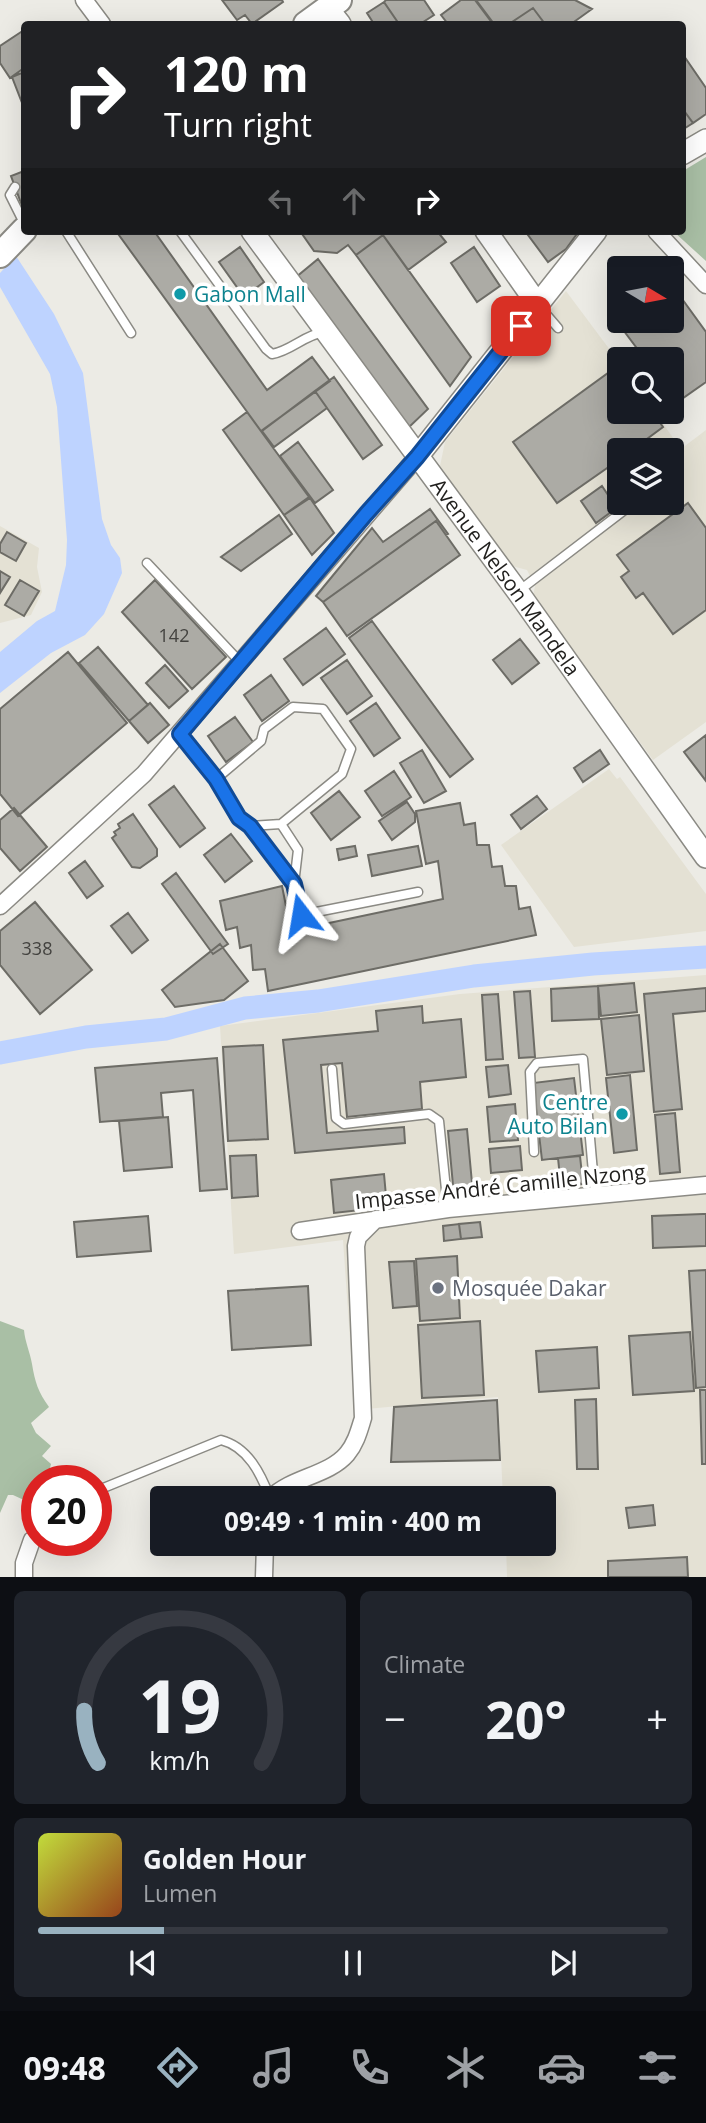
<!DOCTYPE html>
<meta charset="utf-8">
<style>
body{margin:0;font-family:"Open Sans",sans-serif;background:#20242c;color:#f1f3f6;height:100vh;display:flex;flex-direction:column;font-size:26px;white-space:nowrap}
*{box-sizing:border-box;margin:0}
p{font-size:23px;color:#9ea1a6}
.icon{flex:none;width:38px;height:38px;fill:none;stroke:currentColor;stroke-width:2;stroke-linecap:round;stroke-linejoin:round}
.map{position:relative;height:1577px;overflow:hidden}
.sheet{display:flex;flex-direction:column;gap:14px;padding:14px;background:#0d0f14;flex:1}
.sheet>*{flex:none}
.top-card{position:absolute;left:21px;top:21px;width:665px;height:214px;border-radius:7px;box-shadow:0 7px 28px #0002;background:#202124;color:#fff;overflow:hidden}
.needle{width:46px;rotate:100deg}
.buttons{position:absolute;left:607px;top:256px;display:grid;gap:14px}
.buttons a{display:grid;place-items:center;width:77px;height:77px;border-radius:7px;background:#171b24;box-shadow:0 7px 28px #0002;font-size:35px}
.speed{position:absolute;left:21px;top:1465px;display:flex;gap:14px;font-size:35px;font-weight:700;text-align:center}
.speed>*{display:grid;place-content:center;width:91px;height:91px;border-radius:50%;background:#171b24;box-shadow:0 7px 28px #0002;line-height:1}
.speed .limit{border:10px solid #d22;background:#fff;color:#111}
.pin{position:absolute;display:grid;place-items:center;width:60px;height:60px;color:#fff;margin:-30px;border-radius:14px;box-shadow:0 4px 10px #0006}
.me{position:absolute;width:77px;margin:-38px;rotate:346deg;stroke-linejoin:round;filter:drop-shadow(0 0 5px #0008)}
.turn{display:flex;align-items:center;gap:24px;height:147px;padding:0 28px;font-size:32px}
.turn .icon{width:91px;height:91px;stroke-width:2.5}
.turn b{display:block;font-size:49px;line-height:60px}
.lanes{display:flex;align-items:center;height:66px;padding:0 28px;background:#0003;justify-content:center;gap:35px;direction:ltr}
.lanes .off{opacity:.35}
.big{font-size:52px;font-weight:700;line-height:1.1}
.sheet .card{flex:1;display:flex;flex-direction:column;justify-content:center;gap:10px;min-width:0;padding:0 24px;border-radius:10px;background:#20242c}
.sheet .dial{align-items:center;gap:0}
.dial svg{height:182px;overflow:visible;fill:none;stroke:#363941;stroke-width:7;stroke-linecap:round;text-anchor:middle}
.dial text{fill:#f1f3f6;stroke:none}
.song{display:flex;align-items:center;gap:21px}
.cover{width:84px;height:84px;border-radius:10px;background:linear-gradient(135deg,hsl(70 70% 55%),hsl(20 70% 35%))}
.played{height:7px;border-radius:4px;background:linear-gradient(90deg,#99b2c0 20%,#363941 20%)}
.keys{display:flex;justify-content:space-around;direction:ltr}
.heat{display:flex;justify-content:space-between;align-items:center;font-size:38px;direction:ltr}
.sheet .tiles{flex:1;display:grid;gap:14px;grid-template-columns:1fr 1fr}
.card:last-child{grid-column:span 2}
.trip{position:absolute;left:150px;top:1486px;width:406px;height:70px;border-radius:7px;background:#171b24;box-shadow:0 7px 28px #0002;font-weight:700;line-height:70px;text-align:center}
.tab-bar{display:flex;height:112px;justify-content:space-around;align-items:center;background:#090b0e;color:#9ea1a6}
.tab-bar .icon{width:49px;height:49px}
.tab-bar .active{color:#99b2c0}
.tab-bar b{font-size:32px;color:#f1f3f6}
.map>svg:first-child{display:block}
.built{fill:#e4e1d4;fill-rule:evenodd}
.green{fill:#a9bfa5}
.water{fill:#bed3ff}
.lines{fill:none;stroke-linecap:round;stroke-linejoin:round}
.river{stroke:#bed3ff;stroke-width:23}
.building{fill:#acaba5;stroke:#6d6c66;stroke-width:2}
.lane-casing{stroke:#8b8a84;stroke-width:11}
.street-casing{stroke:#8b8a84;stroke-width:19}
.secondary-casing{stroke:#8b8a84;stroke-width:24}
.primary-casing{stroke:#8b8a84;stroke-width:28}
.lane{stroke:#fff;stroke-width:8}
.street{stroke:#fff;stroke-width:16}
.secondary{stroke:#fff;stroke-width:21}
.primary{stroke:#fff;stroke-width:24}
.route-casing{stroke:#114b97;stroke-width:18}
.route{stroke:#1a73e8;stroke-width:12}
.culture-dot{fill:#0f9aa8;stroke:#fff;stroke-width:2.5}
.worship-dot{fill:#6b7280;stroke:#fff;stroke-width:2.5}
.labels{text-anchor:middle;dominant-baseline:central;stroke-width:7;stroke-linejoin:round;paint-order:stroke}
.number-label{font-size:18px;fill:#43423f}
.culture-label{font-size:21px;fill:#0d838f;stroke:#fff;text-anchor:start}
.street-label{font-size:21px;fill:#201f1d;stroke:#fff}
.worship-label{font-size:21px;fill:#5b616d;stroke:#fff;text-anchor:start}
</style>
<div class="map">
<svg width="706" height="1577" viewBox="0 0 706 1577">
<rect width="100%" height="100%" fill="#ecebe5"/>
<!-- built -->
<path class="built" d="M566,291L619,362L620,411H654L681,449L706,430V722L653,760L533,596L535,586L527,570L512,566L440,466L445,442ZM620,450H672V502H620Z
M0,526L39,548L37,567L42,592L31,615L0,623Z
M609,769L617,779L620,777L706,894V931L574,947L501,845Z
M706,975V1577H507L506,1544H544V1498H503L498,1397L355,1410L343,1240L234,1254L220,1026L460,994Z"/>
<!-- green -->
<path class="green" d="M706,157V261L673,231H682L683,171Z
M0,1321L24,1330C25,1342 30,1352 32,1364C35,1382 38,1392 49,1407L31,1423L36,1433L51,1446L42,1456L51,1464L49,1472L58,1480H37V1506L13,1495H8L0,1513Z"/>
<!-- water -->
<path class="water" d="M16,256L54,314L83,373L102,519L111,545L120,558L122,573L104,614L85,635L51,653L0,693V652L37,621L55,611L66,565L67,540L57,407L50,374L0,287V273Z"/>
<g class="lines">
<!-- river -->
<path class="river" d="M0,1053L86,1037L166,1029L245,1008L318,1001L474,976L593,964L706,957"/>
</g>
<!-- building -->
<path class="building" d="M222,0H282L283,2L252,24L245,15L237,20Z
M386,0H424L434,15L420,24H399L384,2Z
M461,0H476L494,24H448L441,15Z
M475,0H575L592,9L571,24H545L533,8L509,24H493Z
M384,2L399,24H374L367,13Z
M533,8L545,24H509Z
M24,30V68L10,78L0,63V46Z
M684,56L706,88V114L693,123L682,108Z
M24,72V108L12,77Z
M682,108L693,123L682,130Z
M24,171V201L21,203L11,176Z
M116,231H154L267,390L312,357L330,381L261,431Z
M300,231H380L383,235L356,255L348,245L337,253L314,251Z
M380,231H437L446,242L408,270Z
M534,231H579L566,249L548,262L528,235Z
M383,235L471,357L450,386L356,255Z
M240,247L264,282L244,297L219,262Z
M474,247L500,286L477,302L451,263Z
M318,259L428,409L406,430L295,278Z
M672,285L706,332V382L676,403L672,397V359H645L618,323L620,313V320H672Z
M619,365L620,411H652L663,427L632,450H620V459L557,503L513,442Z
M334,377L382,445L363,459L315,391Z
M315,391L327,408L274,447L262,431Z
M247,412L309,497L284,515L223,430Z
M298,442L333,490L315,503L280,456Z
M602,486L608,495L613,492L622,504L596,523L581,501Z
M310,498L334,533L312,555L284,515Z
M688,503L706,528V610L673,634L643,593L636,598L621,577L629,571L617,555Z
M430,509L448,534L446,535L436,521L323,602L316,596L372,528L383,542Z
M279,515L292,534L241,571L221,557Z
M436,521L460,555L347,636L323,602Z
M7,532L26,543L16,561L0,552V544Z
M0,571L10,577L0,593Z
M20,580L39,591L24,616L5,605Z
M155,580L226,657L192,689L122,612Z
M372,621L473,759L450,777L349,638Z
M326,628L345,654L303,685L284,659Z
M520,639L539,663L512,684L493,660Z
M98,647L148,705L129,721L79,663Z
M68,652L127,723L18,816L0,794V709Z
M347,660L372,696L347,714L321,678Z
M165,665L188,691L169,708L146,683Z
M271,675L289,701L262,721L244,695Z
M150,703L169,725L148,743L129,721Z
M376,703L400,738L374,756L350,721Z
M235,717L253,742L226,762L208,736Z
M706,735V781L684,752Z
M422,750L446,791L424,803L400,763Z
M600,750L609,764L583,782L574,768Z
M394,771L411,797L382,816L365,791Z
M174,786L205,828L180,847L149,805Z
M339,791L360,817L331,840L311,813Z
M537,796L547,809L521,829L511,815Z
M407,802L415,814V822L392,840L379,821Z
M460,803L464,825L475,823L477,845H489L492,867L502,866L505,886H516L519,909L530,907L536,935L268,991L265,969L253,970L251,945L240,948L237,927L226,930L220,901L282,886L291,931L443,899L438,861L426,864L416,811Z
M14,808L47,847L20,871L0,848V820Z
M133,814L157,849V856L140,868L132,867L112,838L116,835L114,832L120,828L118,824Z
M231,834L252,861L225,882L204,855Z
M355,846L357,856L339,860L337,849Z
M418,846L422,866L372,876L368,855Z
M85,861L103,886L87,898L69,873Z
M176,873L228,944L213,954L162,884Z
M35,902L92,970L40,1014L0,965V931Z
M128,913L148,940L132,953L111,926Z
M220,944L248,981L224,1000L175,1007L162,990Z
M634,983L637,1012L601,1016L598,986Z
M598,986L599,1019L552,1021L551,989Z
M706,988V1011L673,1014L682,1109L654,1112L644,994Z
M530,991L535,1057L519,1058L514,992Z
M498,994L503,1059L486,1060L482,995Z
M422,1006L423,1023L461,1019L466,1077L420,1082L422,1109L347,1117L342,1063L321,1065L327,1133L404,1127L405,1143L295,1153L283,1040L378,1031L376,1011Z
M639,1015L644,1071L607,1075L601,1019Z
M263,1045L268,1139L228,1141L223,1047Z
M217,1058L227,1189L200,1191L193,1090L161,1093L163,1117L100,1122L95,1068Z
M508,1065L511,1094L489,1097L486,1067Z
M630,1075L637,1150L614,1153L606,1078Z
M574,1078L583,1155L542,1160L533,1083Z
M515,1104L518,1140L490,1142L487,1107Z
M675,1113L680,1172L660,1174L655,1115Z
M168,1117L172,1167L124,1171L119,1121Z
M467,1129L473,1194L454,1196L448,1131Z
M520,1146L522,1170L491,1173L489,1149Z
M256,1155L258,1196L232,1198L230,1156Z
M580,1156L583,1184L561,1187L558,1158Z
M384,1174L387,1207L334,1213L331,1180Z
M703,1214H706V1246L653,1248L652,1216Z
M148,1216L151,1251L77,1257L74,1222Z
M480,1222L482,1237L461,1239L459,1224Z
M459,1224L461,1239L444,1241L443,1226Z
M457,1256L460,1318L420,1321L416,1259Z
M414,1261L417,1306L393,1308L389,1262Z
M706,1270V1387L696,1388L689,1271Z
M308,1286L311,1345L232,1350L228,1291Z
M480,1321L484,1395L422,1398L418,1325Z
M690,1332L694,1391L633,1395L629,1336Z
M597,1347L599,1388L539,1392L536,1351Z
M700,1390H706V1464H702Z
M596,1399L598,1469H577L575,1400Z
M497,1400L500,1460L391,1462L394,1407Z
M653,1505L655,1525L629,1528L626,1508Z
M687,1557L688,1577H608V1561Z"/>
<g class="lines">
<defs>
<path id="lane" d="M15,187L10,195L24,223
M66,231L131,333
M180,231L266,349L272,354C291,351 304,335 324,332
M540,307L558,328
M147,563L241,663
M520,590L635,502
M180,734L216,779L239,818L250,826L281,824L298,850L294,884L301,915L418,892
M216,779L261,741L264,729L293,707L323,709L351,749L342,774L281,824
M250,826L294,884
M332,1069L336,1118L344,1124L429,1114L439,1121L448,1209
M534,1152L530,1072L537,1063L583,1059L595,1195
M96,1491L221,1440C248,1447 261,1474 270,1498"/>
<path id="street" d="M84,0L102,24
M656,231L706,285
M0,906L144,774L417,457
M300,1231L448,1209L706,1185
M271,1498C292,1477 328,1476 347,1454C356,1443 359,1431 363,1418L356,1246L358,1237L376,1219
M24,1577V1563L32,1540
M264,1577L265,1544"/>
<g id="secondary">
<path d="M328,9L340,24"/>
<path d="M682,154L706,140"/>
<path id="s1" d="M252,231L518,592L706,857"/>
<path d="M486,231L538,305"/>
<path d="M417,457L596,231"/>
</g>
<path id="primary" d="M306,24L339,0
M0,255L24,230"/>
</defs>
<!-- lane casing -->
<use href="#lane" class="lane-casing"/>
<!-- street casing -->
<use href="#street" class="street-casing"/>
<!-- secondary casing -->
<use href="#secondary" class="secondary-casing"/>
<!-- primary casing -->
<use href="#primary" class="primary-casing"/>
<!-- lane -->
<use href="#lane" class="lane"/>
<!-- street -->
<use href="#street" class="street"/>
<!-- secondary -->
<use href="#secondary" class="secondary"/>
<!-- primary -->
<use href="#primary" class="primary"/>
</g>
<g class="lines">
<defs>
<path id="route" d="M301,915L294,884L250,826L239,818L216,779L180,734L366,514L417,457L521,326"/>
</defs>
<!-- route casing -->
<use href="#route" class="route-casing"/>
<!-- route -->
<use href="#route" class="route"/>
</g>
<!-- markers -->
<g class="culture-dot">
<circle cx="180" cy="294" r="7"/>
<circle cx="622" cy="1114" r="7"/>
</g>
<circle class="worship-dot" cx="438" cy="1288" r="7"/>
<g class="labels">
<!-- number labels -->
<g class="number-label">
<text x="174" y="635">142</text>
<text x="37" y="948">338</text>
</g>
<!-- culture labels -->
<g class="culture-label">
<text x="194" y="294">Gabon Mall</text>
<text x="608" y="1102" text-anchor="end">Centre<tspan x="608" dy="24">Auto Bilan</tspan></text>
</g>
<!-- street labels -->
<g class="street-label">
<text stroke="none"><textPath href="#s1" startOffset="429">Avenue Nelson Mandela</textPath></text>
<text transform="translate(500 1186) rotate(-6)">Impasse André Camille Nzong</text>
</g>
<!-- worship labels -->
<g class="worship-label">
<text x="452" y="1288">Mosquée Dakar</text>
</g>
</g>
</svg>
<div class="buttons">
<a><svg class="needle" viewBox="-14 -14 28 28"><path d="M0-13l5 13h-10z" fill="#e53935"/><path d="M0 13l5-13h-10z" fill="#9ea1a6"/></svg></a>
<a><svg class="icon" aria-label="search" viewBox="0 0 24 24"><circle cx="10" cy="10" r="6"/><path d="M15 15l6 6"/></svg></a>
<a><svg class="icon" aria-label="layers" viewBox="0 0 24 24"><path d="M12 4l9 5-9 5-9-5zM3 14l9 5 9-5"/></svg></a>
</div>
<div class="speed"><div class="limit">20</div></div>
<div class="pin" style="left:521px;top:326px;background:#d93025"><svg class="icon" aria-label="arrive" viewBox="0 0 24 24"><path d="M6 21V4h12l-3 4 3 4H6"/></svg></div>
<svg class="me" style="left:301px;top:915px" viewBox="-20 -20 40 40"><path d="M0-17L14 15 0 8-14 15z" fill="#1a73e8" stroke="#fff" stroke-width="4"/></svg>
<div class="trip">09:49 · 1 min · 400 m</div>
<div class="top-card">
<div class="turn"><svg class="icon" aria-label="right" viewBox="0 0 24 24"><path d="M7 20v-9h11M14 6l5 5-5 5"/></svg><div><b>120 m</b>Turn right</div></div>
<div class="lanes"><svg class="icon off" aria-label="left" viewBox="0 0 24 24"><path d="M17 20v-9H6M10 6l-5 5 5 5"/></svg><svg class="icon off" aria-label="ahead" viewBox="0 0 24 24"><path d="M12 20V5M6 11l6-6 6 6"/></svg><svg class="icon" aria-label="right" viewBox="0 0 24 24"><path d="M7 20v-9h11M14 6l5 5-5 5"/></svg></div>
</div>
</div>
<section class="sheet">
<div class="tiles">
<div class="card dial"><svg viewBox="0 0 100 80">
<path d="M14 69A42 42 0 1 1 86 69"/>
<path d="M14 69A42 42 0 0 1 8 46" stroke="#99b2c0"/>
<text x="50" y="56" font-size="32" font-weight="700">19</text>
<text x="50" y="72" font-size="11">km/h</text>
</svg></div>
<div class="card"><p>Climate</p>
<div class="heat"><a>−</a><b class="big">20°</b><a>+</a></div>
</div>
<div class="card">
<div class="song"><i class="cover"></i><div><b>Golden Hour</b><p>Lumen</p></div></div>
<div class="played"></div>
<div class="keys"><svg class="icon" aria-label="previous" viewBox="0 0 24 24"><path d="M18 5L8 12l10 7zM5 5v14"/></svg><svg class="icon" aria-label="pause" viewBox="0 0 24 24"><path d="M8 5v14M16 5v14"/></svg><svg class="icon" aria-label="next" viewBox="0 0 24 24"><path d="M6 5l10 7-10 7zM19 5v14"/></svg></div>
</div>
</div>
</section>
<nav class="tab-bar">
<b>09:48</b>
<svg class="icon active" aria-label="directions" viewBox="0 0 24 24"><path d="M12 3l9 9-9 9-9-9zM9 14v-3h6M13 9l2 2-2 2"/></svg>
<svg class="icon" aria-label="music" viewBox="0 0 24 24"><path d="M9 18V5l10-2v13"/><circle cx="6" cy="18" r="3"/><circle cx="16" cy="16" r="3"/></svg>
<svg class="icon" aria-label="phone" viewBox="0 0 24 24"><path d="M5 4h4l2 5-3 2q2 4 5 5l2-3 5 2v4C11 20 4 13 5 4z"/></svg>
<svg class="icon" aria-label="climate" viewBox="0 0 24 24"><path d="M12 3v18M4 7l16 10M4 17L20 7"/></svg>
<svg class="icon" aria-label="car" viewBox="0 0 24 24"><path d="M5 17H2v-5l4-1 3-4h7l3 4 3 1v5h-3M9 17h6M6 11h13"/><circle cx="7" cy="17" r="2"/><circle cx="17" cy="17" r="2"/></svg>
<svg class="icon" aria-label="filters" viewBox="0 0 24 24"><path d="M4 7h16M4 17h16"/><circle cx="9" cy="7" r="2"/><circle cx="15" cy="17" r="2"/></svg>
</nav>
